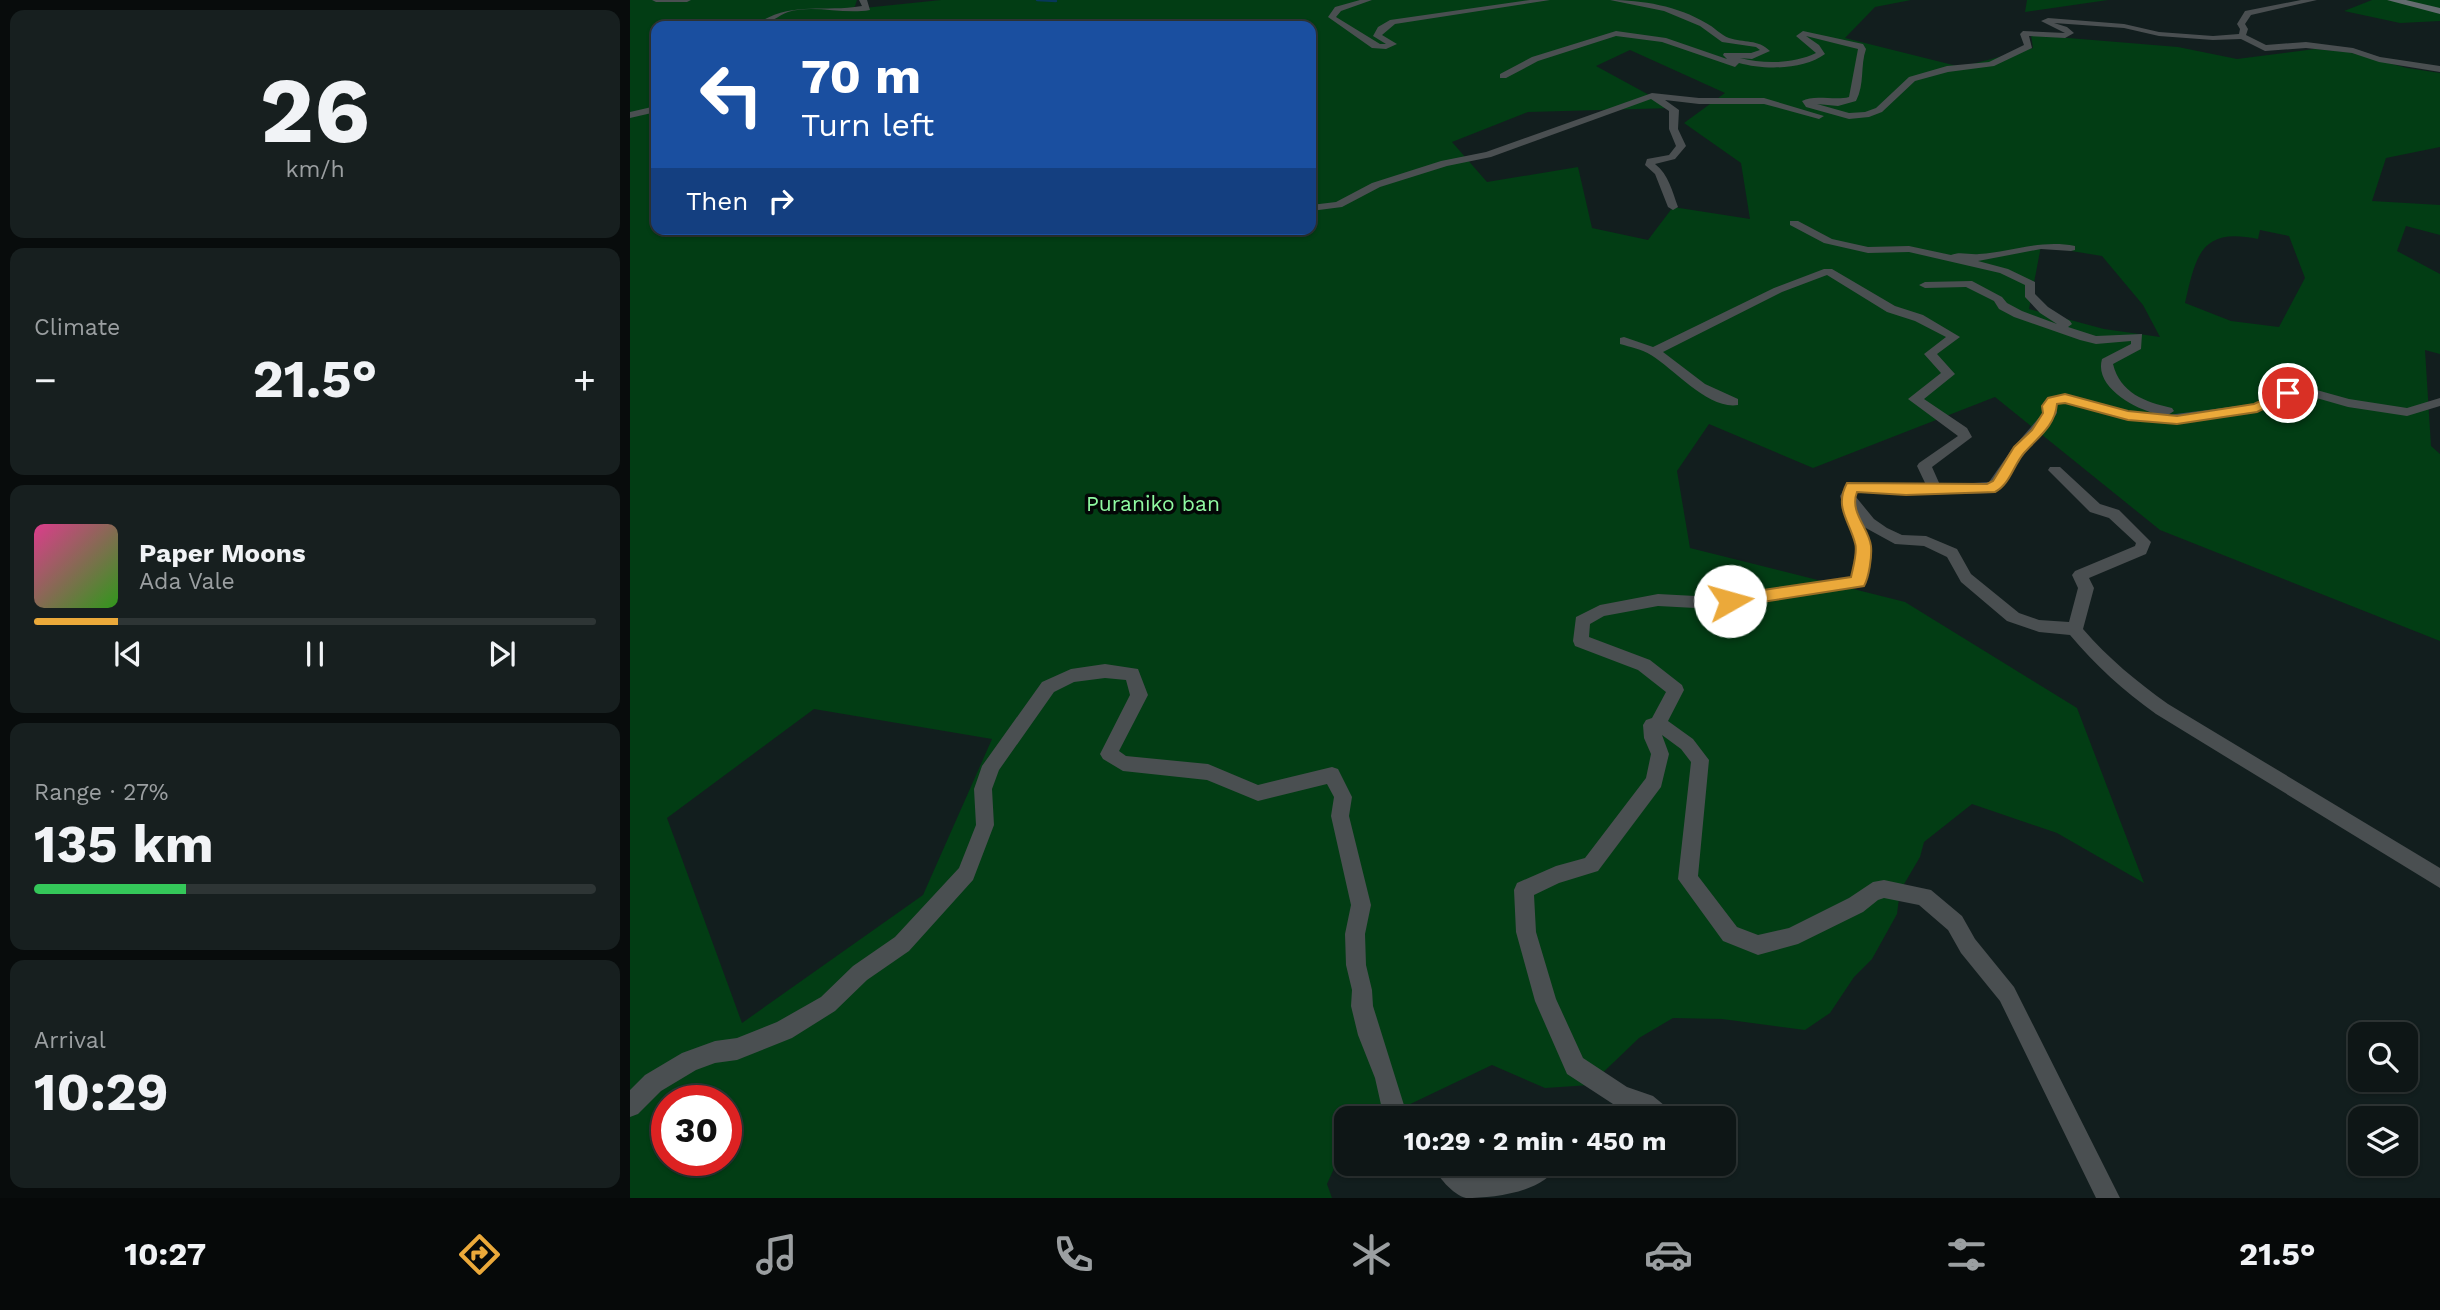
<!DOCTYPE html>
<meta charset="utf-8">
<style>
body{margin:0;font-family:"Work Sans",sans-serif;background:#171f1f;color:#f1f3f6;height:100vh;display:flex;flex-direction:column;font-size:26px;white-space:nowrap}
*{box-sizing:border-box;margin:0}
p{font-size:23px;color:#9b9fa1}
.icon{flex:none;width:38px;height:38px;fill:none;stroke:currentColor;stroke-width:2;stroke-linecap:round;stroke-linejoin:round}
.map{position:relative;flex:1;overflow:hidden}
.details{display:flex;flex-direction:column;gap:10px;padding:10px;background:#080c0c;width:630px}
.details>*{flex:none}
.guide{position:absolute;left:21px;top:21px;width:665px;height:214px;border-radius:14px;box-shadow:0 2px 5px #0004,0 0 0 2px #2e3535;background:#1a4fa0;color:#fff;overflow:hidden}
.buttons{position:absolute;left:1718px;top:1022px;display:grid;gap:14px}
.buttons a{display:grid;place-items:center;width:70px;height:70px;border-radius:14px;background:#0e1616;box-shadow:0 2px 5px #0004,0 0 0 2px #2e3535;font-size:35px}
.speed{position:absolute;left:21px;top:1085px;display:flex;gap:14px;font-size:35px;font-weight:700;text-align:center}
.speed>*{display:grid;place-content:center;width:91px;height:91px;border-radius:50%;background:#0e1616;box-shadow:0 2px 5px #0004,0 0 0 2px #2e3535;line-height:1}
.speed .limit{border:10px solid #d22;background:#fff;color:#111}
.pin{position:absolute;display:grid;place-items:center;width:60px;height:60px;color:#fff;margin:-30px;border:4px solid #fff;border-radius:50%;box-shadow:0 2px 7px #0007}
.me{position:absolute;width:77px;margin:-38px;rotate:83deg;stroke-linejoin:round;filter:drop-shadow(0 0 5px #0008)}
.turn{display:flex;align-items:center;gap:24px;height:147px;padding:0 35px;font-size:32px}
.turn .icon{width:91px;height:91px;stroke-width:2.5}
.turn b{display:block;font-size:49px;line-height:60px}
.then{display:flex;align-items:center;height:66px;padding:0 35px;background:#0003;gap:14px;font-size:26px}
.big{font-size:52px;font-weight:700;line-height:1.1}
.details .widget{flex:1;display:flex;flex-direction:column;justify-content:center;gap:10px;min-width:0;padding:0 24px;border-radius:14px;background:#171f1f}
.details .dial{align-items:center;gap:0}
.dial b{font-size:91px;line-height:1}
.song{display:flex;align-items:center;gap:21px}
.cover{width:84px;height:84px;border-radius:10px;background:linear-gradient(135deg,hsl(330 70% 55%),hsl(110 70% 35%))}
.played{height:7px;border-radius:4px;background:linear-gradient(90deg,#eba93a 15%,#2e3535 15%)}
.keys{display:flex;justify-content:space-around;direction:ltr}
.heat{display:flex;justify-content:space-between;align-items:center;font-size:38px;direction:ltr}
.charge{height:10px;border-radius:5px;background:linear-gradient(90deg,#34c759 27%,#2e3535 0)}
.trip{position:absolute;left:704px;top:1106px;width:402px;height:70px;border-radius:14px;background:#0e1616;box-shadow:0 2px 5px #0004,0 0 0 2px #2e3535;font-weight:700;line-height:70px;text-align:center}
.tab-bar{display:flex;height:112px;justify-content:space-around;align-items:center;background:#060909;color:#9b9fa1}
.tab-bar .icon{width:49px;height:49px}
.tab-bar .current{color:#eba93a}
.tab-bar b{font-size:32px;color:#f1f3f6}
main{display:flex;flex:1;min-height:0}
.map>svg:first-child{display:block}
.green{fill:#023d14;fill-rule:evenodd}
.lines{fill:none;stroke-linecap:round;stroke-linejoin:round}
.stream{stroke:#073859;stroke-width:2.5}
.street{fill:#4a4f51;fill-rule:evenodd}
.secondary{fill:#646c6f;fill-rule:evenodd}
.route{fill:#eba93a;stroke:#996e26;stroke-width:2}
.labels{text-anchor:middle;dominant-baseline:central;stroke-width:7;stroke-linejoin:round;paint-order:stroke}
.park-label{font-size:21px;fill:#90faa2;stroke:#040707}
</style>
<main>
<section class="details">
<div class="widget dial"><b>26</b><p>km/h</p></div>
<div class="widget"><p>Climate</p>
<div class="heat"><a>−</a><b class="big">21.5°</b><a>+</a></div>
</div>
<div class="widget">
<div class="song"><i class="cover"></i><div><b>Paper Moons</b><p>Ada Vale</p></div></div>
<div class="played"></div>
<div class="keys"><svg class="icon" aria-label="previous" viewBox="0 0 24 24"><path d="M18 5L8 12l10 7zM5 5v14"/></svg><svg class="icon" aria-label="pause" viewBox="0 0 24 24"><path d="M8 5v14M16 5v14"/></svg><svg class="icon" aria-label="next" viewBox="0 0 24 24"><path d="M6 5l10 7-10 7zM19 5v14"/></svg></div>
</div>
<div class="widget"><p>Range · 27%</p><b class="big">135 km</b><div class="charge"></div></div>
<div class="widget"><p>Arrival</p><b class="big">10:29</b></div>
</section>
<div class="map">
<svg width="1810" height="1198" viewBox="0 0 1810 1198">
<rect width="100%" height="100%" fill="#121e1e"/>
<!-- green -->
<path class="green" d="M0,0H227L224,9L311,0H1281L1245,7L1215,38L1331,67L1403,48L1401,35L1548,47L1607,59L1685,49L1718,52L1777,68L1810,73V147L1756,158L1742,201L1810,205V235L1776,226L1767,251L1810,274V354L1795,350L1801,446L1810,454V641L1530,530L1365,397L1183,468L1079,424L1047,471L1060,548L1275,602L1447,708L1514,883L1427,833L1342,804L1294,842L1290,857L1270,891L1267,914L1242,959L1224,977L1200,1013L1175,1030L1092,1019L1043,1018L1009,1038L960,1085L915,1088L862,1065L751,1118H716V1142L697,1184L702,1198H0ZM26,26H681V229H26ZM1000,50L1095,93L1054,123L1111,163L1120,219L1043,207L1018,240L962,228L948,167L857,182L822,142L898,112L1043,108L966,66ZM1630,230L1659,236L1675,278L1649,327L1601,321L1555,303C1566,255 1571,227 1628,239ZM1411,246L1472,256L1513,305L1530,337L1474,329L1399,309ZM184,709L362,739L293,895L112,1023L37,818ZM37,1101H96V1160H37Z
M1397,0H1478L1395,12Z
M1742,0H1810V21L1770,23L1714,11Z"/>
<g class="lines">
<!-- stream -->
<path class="stream" d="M407,0L426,1"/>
<!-- street -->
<path class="street" d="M22,0H61L57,2H26Z
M229,0H237L240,10C213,15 184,4 158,12C145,17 137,27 123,26C162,0 189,13 232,6Z
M730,0H742L711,11L706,17L750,44H756L743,36L748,27L760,20L900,0H920L765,24L752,35L767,44L756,49L742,48L698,17L705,7Z
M980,0C1012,0 1048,6 1076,23C1084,27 1091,35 1099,38C1114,43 1128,39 1140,51L1122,59L1110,58C1134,64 1163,64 1186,53L1166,36L1173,31L1233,44L1236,49C1230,66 1235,84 1226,101L1208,106L1187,104L1219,113L1235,112L1246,108L1279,77L1317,66L1359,62L1394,45L1390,34L1393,31L1435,33L1411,21L1418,18L1494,24L1529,32L1583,36L1609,34L1610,29L1607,24L1615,11L1671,0H1687L1621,15L1615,24L1618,29L1616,35L1636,45L1676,42L1723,48L1750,57L1810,66V72L1749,62L1722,53L1676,48L1635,51L1611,39L1583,40L1529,36L1494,28L1424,23L1437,27L1444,33L1435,38L1399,36L1402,48L1364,66L1318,72L1285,81L1252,112L1239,117L1219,119L1176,107L1172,101C1184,94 1205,101 1219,97L1228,49L1176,36L1189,45L1195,54C1174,70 1134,70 1109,63L1105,67L1032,42L986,36L908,61L876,78H870V74L902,57L986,31L1036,38L1097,59L1093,55L1094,53H1121L1130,50L1126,47L1092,42L1070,26L1034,11Z
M1022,93L1069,98H1134L1194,116L1189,119L1134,104H1069L1035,100L1049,110L1048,129L1056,146L1045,159L1025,164C1039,175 1042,191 1048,207L1043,210L1038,207L1025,174L1015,165L1017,159L1039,155L1046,146L1039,129V111L1021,99L861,157L817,166L750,187L712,207L681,211V205L706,202L742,183L811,161L856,152Z
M26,106V112L0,118V112Z
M1160,221H1168L1202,239L1238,247L1279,246L1321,255C1330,251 1339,255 1349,254C1382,252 1411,239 1445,246V250L1441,251L1411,249L1348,261L1378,269L1405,282V294L1418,307L1440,321L1442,324L1438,327L1466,336L1512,334L1511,349L1483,364C1490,393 1515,402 1542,408L1544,411L1538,415L1624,404L1658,388L1683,389L1719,399L1777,408L1810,398V406L1777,416L1718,407L1683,397L1660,396L1627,412L1547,424L1498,420L1435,403L1426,404L1427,413L1421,422L1392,455L1373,485L1365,493L1276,495L1227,492L1226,497L1244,519L1257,528L1272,535L1296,536L1327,549L1341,574L1389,613L1409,620L1439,622L1448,588L1442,575L1445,571L1505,546L1506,543L1479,518L1460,512L1418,470L1420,467H1430L1470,504L1489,510L1521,542L1516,554L1459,578L1464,588L1453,629C1479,659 1506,681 1538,704L1810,868V888L1526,714C1493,690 1466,666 1440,635L1409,632L1377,621L1331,582L1317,557L1294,546L1265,544L1234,527L1241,553L1234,586L1084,609L1028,606L974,616L960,624L959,637L1020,660L1052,685L1054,690L1038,721L1063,739L1079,760L1068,876L1107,927L1128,935L1159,928L1219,898L1243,882L1254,880L1301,890L1332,916L1345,939L1384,987L1490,1198H1466L1370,1001L1331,953L1318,930L1289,905L1254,898L1248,900L1233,912L1168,944L1128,955L1093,941L1048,879L1061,762L1051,749L1032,735L1039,754L1031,787L968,871L929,883L904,895L906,932L926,999L953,1058L997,1087L1023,1096L1040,1110L1043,1118H1015L1008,1113L983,1104L937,1074L905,1001L886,932L884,890L887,883L926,866L955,858L1016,778L1021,754L1014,738L1013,725L1016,720L1022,718L1036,692L1008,670L945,646L943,641L946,617L970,605L1028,594L1084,597L1222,577L1226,548L1210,496L1217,484L1296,485L1287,466L1289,463L1328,436L1278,399L1311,373L1294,354L1316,337L1285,321L1257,312L1197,275L1152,292L1033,352L1075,384L1108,399V405C1079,410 1044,369 1021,355C1012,349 1000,347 990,344V338L994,337L1023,347L1144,288L1194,269H1202L1265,306L1293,315L1330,337L1307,354L1325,374L1294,399L1337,428L1342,437L1302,467L1310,485L1359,482L1382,449L1413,413L1412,406L1417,398L1435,395L1498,412L1526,414C1504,408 1464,387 1472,359L1501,344V341L1466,344L1450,340L1384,317L1369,309L1364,301L1336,287L1295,288L1289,285L1295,282L1342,281L1372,297L1377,303L1392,311L1427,324L1410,313L1395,297V285L1370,273L1279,252L1238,253L1194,243L1160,225Z
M423,229H468L463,232L417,236L412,233Z
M475,664L508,669L518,695L489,751L496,756L578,764L628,785L702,767L708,769L722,797L719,816L741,905L735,934L736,965L742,990L743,1006L778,1118H754L745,1078L728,1035L721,1006L722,990L716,965L715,934L721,905L701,816L704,797L697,784L628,801L577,780L493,771L473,759L470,754L500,695L496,680L475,678L444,682L424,692L369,770L362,789L364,825L343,880L279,951L237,980L205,1011L162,1038L107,1060L85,1063L66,1070L31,1091L8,1114L0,1117V1090L15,1075L52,1053L85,1041L107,1038L147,1022L191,997L223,966L265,937L329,868L346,825L344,789L352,766L412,682L441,669Z
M802,1164H831L842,1174L883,1172L896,1164H928C916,1192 864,1198 836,1198C823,1195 807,1176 802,1164Z"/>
<!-- secondary -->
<path class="secondary" d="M1757,0H1776L1810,8V14Z"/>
</g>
<!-- route -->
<path class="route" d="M1658,388L1662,390V395L1627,412L1547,424L1498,420L1435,403L1427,404C1425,426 1408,437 1394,453C1383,466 1380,484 1365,492L1276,495L1227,492C1219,512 1239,528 1241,546C1242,557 1239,577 1234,586L1100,607L1092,601L1100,595L1221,577C1223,567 1228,552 1225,543C1219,520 1204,507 1217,483L1357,484L1363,481L1384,447L1402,430L1413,413L1412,406L1418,398L1435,394L1498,411L1547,416L1624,404Z"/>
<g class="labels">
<!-- park labels -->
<g class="park-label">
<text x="523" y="503">Puraniko ban</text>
</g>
</g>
</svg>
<div class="buttons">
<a><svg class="icon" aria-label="search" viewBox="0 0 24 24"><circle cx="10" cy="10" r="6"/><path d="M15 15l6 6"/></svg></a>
<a><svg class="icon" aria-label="layers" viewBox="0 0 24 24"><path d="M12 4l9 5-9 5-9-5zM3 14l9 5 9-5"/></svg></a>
</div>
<div class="speed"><div class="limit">30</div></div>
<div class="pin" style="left:1658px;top:393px;background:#d93025"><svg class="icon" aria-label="arrive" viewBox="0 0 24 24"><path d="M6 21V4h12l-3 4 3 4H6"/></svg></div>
<svg class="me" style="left:1100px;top:601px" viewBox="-20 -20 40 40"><circle r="19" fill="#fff"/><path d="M0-13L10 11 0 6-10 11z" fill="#eba93a"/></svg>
<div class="trip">10:29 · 2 min · 450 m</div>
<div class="guide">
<div class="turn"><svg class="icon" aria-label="left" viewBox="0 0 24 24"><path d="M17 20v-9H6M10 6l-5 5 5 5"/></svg><div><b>70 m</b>Turn left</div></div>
<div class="then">Then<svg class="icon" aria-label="right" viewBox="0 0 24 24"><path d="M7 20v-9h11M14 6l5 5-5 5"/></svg></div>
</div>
</div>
</main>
<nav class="tab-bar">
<b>10:27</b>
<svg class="icon current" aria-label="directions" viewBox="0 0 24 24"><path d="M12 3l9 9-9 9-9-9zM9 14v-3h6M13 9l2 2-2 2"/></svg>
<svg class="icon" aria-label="music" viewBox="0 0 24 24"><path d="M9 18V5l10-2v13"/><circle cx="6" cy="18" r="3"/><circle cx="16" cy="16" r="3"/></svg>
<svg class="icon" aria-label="phone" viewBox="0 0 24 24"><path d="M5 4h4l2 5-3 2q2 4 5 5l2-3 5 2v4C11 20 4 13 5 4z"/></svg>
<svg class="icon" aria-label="climate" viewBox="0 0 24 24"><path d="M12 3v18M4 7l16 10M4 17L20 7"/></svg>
<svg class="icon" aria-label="car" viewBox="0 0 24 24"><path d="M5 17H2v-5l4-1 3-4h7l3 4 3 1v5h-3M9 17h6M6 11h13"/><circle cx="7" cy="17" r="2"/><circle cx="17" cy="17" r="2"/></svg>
<svg class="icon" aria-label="filters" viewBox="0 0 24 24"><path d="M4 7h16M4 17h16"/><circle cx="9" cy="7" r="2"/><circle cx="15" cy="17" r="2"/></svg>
<b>21.5°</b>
</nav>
